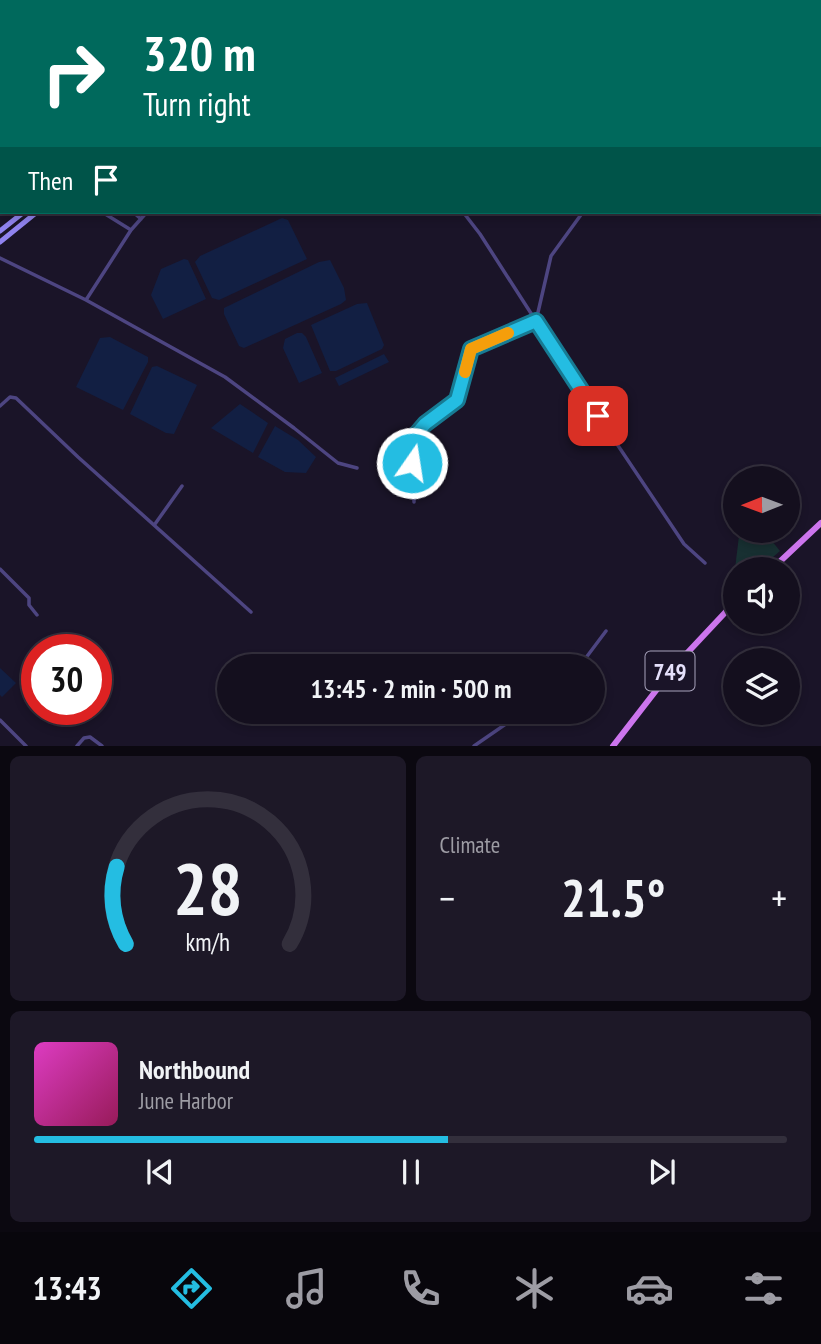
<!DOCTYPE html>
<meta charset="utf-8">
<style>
body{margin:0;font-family:"PT Sans Narrow",sans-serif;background:#1d1827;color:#f1f3f6;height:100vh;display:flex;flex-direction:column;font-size:26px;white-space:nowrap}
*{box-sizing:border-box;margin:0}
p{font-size:23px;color:#9d9ca4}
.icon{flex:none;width:38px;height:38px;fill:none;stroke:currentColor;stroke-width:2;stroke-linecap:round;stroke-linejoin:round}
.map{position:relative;height:746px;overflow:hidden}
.details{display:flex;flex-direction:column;gap:10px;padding:10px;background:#0b0810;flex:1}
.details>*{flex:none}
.top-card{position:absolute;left:0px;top:0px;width:822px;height:214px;box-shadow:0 4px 10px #0003,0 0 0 2px #332f3c;background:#00695c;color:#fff;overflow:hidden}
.needle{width:46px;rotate:269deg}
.controls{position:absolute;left:723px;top:466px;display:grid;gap:14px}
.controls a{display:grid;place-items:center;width:77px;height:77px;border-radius:50%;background:#140f1e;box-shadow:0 4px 10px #0003,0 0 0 2px #332f3c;font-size:35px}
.speed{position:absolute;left:21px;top:634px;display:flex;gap:14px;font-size:35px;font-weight:700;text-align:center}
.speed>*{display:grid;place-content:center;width:91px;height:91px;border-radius:50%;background:#140f1e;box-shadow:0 4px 10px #0003,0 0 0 2px #332f3c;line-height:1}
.speed .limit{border:10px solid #d22;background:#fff;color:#111}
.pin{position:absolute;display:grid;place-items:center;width:60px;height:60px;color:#fff;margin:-30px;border-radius:14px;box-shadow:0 4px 10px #0006}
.me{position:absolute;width:77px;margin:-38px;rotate:13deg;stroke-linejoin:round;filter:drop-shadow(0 0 5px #0008)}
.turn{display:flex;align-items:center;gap:24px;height:147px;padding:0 28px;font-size:32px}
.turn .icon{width:91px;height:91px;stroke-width:2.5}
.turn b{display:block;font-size:49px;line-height:60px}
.then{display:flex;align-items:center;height:66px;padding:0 28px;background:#0003;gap:14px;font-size:26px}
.big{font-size:52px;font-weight:600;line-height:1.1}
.details .card{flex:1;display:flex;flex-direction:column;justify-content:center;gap:10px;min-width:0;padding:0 24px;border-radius:10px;background:#1d1827}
.details .dial{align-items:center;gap:0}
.dial svg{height:182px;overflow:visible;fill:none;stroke:#332f3c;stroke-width:7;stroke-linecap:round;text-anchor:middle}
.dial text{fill:#f1f3f6;stroke:none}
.song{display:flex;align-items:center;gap:21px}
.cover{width:84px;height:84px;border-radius:10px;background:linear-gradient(135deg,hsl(310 70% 55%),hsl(330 70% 35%))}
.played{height:7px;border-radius:4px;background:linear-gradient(90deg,#24bde2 55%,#332f3c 55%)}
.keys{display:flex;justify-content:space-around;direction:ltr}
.heat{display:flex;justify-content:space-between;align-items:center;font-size:38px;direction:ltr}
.details .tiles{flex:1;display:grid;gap:10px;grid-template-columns:1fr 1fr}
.card:last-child{grid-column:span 2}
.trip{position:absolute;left:217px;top:654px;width:388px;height:70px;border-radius:35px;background:#140f1e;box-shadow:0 4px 10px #0003,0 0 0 2px #332f3c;font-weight:600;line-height:70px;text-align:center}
.dock{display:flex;height:112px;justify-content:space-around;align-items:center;background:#08060c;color:#9d9ca4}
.dock .icon{width:49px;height:49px}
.dock .on{color:#24bde2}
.dock b{font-size:32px;color:#f1f3f6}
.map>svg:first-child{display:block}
.green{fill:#183032}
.water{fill:#121f43}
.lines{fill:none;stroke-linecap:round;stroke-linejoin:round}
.street{stroke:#4d4581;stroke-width:3.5}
.secondary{stroke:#9083ef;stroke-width:5}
.primary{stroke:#cc75ed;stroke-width:6}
.route-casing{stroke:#177b93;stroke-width:18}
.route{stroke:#24bde2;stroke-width:12}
.slow{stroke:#f59e0b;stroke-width:12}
.labels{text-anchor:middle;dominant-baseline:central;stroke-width:7;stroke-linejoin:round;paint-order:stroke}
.shield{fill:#1a1428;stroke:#a8a3bc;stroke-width:2}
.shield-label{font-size:23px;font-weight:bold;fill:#e5e0fb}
</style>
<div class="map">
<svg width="821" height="746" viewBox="0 0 821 746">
<rect width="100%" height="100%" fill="#1a1428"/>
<!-- green -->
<path class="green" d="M764,531L780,551L759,569H735L739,536Z"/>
<!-- water -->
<path class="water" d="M282,218L288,220L307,259L219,300L212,298L195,262L200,256Z
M184,259L188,260L206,299L163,319L151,295L161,269Z
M330,260L344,288L346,300L341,304L244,348L239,346L224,314V308L319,262Z
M367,303L384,345L382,349L336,371H330L311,325L357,304Z
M297,333H302L306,337L322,373L299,383L283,348L285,339Z
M110,337L148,357V362L123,410L76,387L100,338Z
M384,354L389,362L339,386L335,378Z
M157,366L197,385L174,434L166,433L130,414L152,367Z
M240,404L268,423L253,453L211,428Z
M275,426L298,440L316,457L306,473L285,472L258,457Z
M0,668L16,683L2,697L0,695Z"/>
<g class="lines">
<!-- street -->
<path class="street" d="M330,0L331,2
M459,0L460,2
M713,2L714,0
M102,212L131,230
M133,212L141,219
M463,212L480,234L570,374L684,544L705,563
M0,258L86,300L225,377L294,428L338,463L357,468
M86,300L131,230L147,212
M0,406L10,397L16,398L78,457L251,612
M414,502L413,438L424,424L457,400L471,349L536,321L551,256L583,212
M155,524L182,486
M0,569L29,598V605L37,615
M579,667L606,631
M0,720L26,746
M77,746L84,738L90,737L102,746
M474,746L523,712"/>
<!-- secondary -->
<path class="secondary" d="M249,2L251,0
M261,2L262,0
M0,231L24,212
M0,242L37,212"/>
<!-- primary -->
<path class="primary" d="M772,569L821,523
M613,746L675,666L735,602"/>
</g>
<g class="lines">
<defs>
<path id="route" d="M412,463L413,438L425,424L457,400L471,349L536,321L598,416"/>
</defs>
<!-- route casing -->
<use href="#route" class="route-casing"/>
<!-- route -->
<use href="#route" class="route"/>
<!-- slow -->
<path class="slow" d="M465,372L471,349L508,333"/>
</g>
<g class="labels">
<!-- shield labels -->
<rect class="shield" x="645.5" y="651.5" width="49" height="39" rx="5"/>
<g class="shield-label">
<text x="670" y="671">749</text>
</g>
</g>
</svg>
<div class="controls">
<a><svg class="needle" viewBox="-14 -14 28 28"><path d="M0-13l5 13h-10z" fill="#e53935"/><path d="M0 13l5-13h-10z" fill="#9d9ca4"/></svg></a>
<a><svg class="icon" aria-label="sound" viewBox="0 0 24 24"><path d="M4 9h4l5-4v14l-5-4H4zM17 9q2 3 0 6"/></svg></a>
<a><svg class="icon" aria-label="layers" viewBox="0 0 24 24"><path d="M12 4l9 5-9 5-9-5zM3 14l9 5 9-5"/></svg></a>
</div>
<div class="speed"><div class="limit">30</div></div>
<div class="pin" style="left:598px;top:416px;background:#d93025"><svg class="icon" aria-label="arrive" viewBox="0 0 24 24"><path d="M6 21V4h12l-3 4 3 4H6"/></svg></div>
<svg class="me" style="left:412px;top:463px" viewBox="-20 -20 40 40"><circle r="17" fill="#24bde2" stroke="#fff" stroke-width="3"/><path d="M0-11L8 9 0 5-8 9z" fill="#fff"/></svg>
<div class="trip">13:45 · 2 min · 500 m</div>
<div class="top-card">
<div class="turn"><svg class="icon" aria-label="right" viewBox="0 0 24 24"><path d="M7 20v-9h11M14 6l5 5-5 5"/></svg><div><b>320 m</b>Turn right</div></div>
<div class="then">Then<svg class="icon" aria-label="arrive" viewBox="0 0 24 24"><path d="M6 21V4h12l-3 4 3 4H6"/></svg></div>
</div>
</div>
<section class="details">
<div class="tiles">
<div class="card dial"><svg viewBox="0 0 100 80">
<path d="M14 69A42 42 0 1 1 86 69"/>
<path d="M14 69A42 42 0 0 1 10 35" stroke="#24bde2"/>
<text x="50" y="56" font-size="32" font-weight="700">28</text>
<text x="50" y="72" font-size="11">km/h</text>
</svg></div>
<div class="card"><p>Climate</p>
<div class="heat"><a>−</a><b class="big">21.5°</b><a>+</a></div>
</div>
<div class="card">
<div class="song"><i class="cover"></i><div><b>Northbound</b><p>June Harbor</p></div></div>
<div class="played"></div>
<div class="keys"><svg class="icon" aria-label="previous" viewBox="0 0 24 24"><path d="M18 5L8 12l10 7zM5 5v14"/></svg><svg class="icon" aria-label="pause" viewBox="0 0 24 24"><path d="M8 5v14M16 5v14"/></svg><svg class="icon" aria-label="next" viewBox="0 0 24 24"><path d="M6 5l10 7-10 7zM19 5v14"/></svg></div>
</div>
</div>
</section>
<nav class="dock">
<b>13:43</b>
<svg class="icon on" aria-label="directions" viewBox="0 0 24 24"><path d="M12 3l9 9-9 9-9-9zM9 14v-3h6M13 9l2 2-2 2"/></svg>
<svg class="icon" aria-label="music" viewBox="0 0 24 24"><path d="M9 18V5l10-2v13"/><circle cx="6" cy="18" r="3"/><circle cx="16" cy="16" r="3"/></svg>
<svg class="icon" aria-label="phone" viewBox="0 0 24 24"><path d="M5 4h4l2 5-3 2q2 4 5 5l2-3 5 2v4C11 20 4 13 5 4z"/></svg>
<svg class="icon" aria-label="climate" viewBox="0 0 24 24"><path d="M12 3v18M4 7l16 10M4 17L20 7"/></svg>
<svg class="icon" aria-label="car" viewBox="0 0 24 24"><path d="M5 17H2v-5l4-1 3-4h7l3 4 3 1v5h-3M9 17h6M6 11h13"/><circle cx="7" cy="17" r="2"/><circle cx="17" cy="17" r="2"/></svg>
<svg class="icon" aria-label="filters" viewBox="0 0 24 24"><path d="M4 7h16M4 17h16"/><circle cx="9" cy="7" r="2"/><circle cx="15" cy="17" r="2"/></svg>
</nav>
